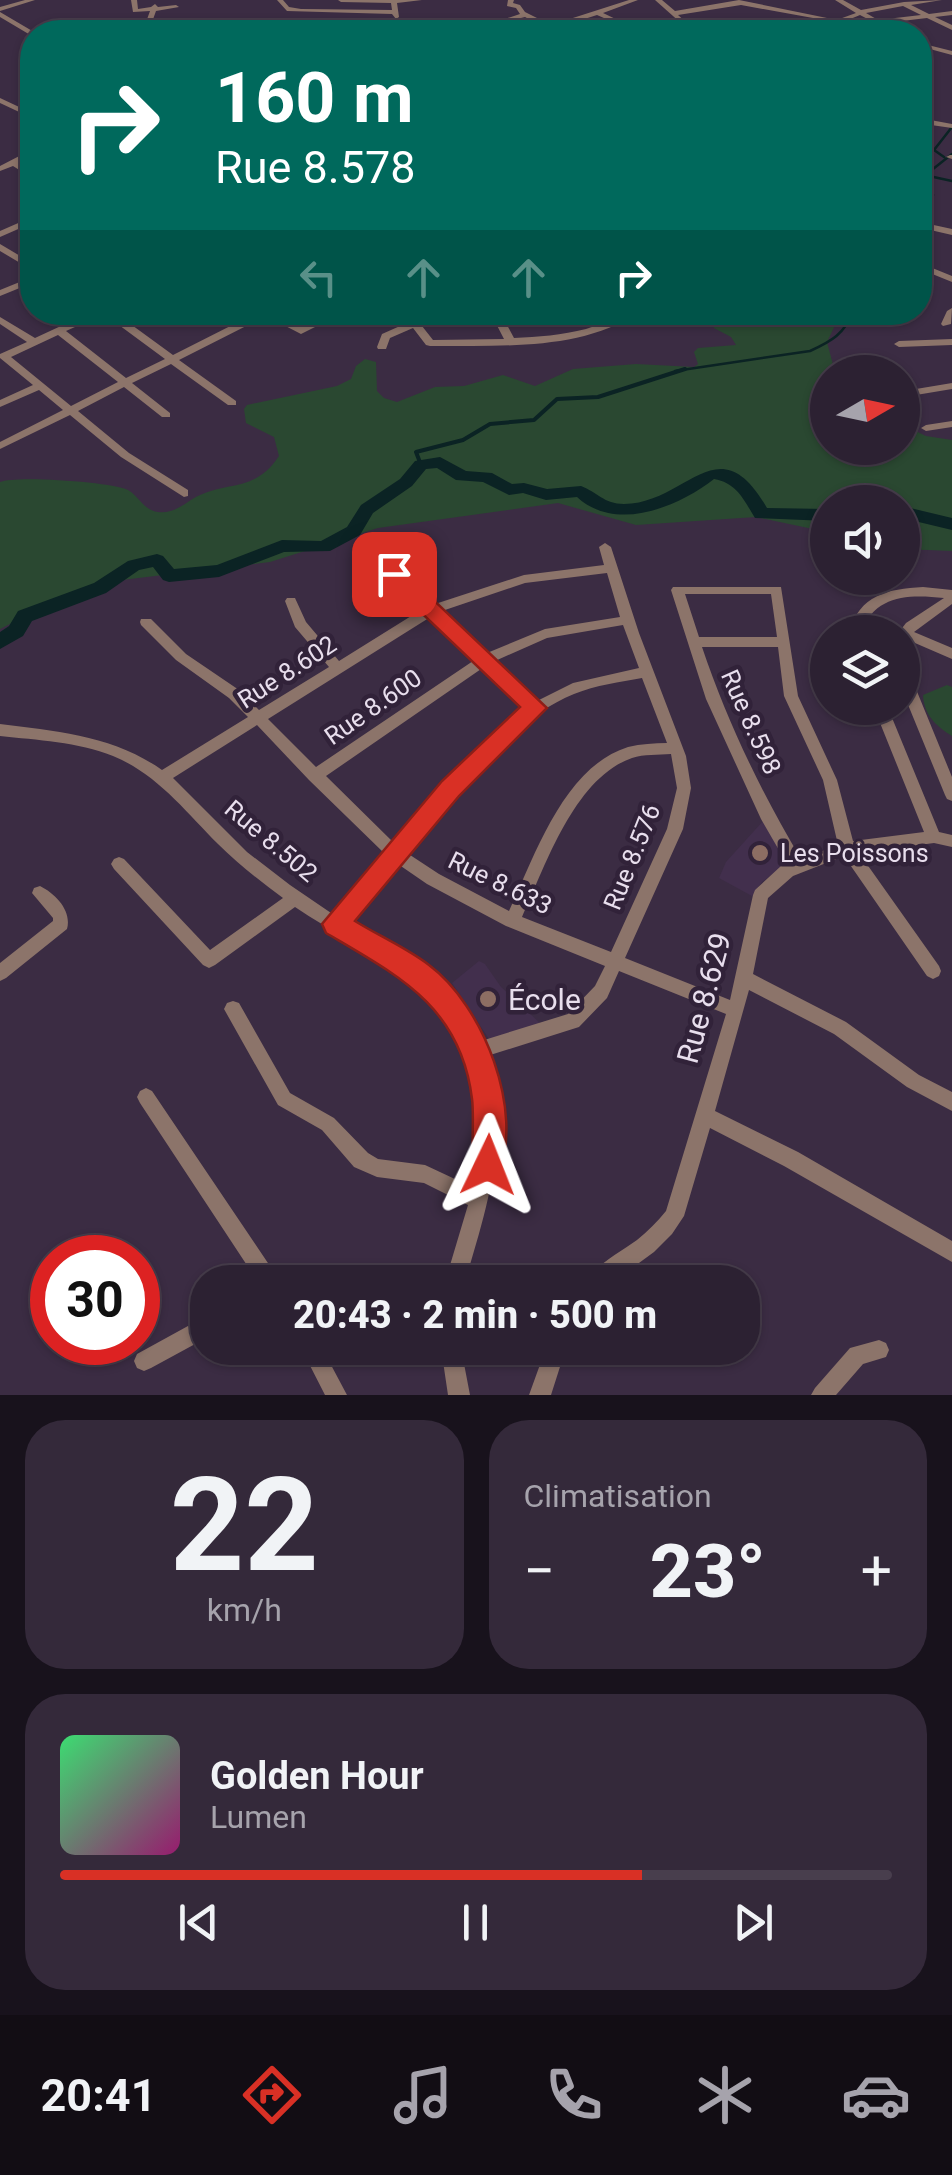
<!DOCTYPE html>
<html lang="fr">
<meta charset="utf-8">
<style>
body{margin:0;font-family:Roboto,sans-serif;background:#34293a;color:#f1f3f6;height:100vh;display:flex;flex-direction:column;font-size:38px;white-space:nowrap}
*{box-sizing:border-box;margin:0}
p{font-size:32px;color:#a6a3ac}
.icon{flex:none;width:55px;height:55px;fill:none;stroke:currentColor;stroke-width:2;stroke-linecap:round;stroke-linejoin:round}
.map{position:relative;height:1395px;overflow:hidden}
.drawer{display:flex;flex-direction:column;gap:25px;padding:25px;background:#18121c;flex:1}
.drawer>*{flex:none}
.top-card{position:absolute;left:20px;top:20px;width:912px;height:305px;border-radius:40px;box-shadow:0 2px 8px #0004,0 0 0 2px #483e4d;background:#00695c;color:#fff;overflow:hidden}
.needle{width:65px;rotate:81deg}
.tools{position:absolute;left:810px;top:355px;display:grid;gap:20px}
.tools a{display:grid;place-items:center;width:110px;height:110px;border-radius:50%;background:#2c2132;box-shadow:0 2px 8px #0004,0 0 0 2px #483e4d;font-size:50px}
.speed{position:absolute;left:30px;top:1235px;display:flex;gap:20px;font-size:50px;font-weight:700;text-align:center}
.speed>*{display:grid;place-content:center;width:130px;height:130px;border-radius:50%;background:#2c2132;box-shadow:0 2px 8px #0004,0 0 0 2px #483e4d;line-height:1}
.speed .limit{border:15px solid #d22;background:#fff;color:#111}
.pin{position:absolute;display:grid;place-items:center;width:85px;height:85px;color:#fff;margin:-42px;border-radius:20px;box-shadow:0 5px 15px #0006}
.me{position:absolute;width:110px;margin:-55px;rotate:2deg;stroke-linejoin:round;filter:drop-shadow(0 0 8px #0008)}
.turn{display:flex;align-items:center;gap:35px;height:210px;padding:0 30px;font-size:45px}
.turn .icon{width:130px;height:130px;stroke-width:2.5}
.turn b{display:block;font-size:70px;line-height:85px}
.lanes{display:flex;align-items:center;height:95px;padding:0 30px;background:#0003;justify-content:center;gap:50px;direction:ltr}
.lanes .off{opacity:.35}
.big{font-size:75px;font-weight:800;line-height:1.1}
.drawer .tile{flex:1;display:flex;flex-direction:column;justify-content:center;gap:15px;min-width:0;padding:0 35px;border-radius:40px;background:#34293a}
.drawer .dial{align-items:center;gap:0}
.dial b{font-size:130px;line-height:1}
.song{display:flex;align-items:center;gap:30px}
.cover{width:120px;height:120px;border-radius:15px;background:linear-gradient(135deg,hsl(140 70% 55%),hsl(320 70% 35%))}
.played{height:10px;border-radius:5px;background:linear-gradient(90deg,#d93025 70%,#483e4d 70%)}
.keys{display:flex;justify-content:space-around;direction:ltr}
.heat{display:flex;justify-content:space-between;align-items:center;font-size:55px;direction:ltr}
.drawer .tiles{flex:1;display:grid;gap:25px;grid-template-columns:1fr 1fr}
.tile:last-child{grid-column:span 2}
.trip{position:absolute;left:190px;top:1265px;width:570px;height:100px;border-radius:40px;background:#2c2132;box-shadow:0 2px 8px #0004,0 0 0 2px #483e4d;font-weight:800;line-height:100px;text-align:center}
.tabs{display:flex;height:160px;justify-content:space-around;align-items:center;background:#120d14;color:#a6a3ac}
.tabs .icon{width:70px;height:70px}
.tabs .current{color:#d93025}
.tabs b{font-size:45px;color:#f1f3f6}
.map>svg:first-child{display:block}
.built{fill:#422f4d}
.green{fill:#2a4831}
.lines{fill:none;stroke-linecap:round;stroke-linejoin:round}
.stream-far1{stroke:#0b2324;stroke-width:2.5}
.stream{stroke:#0b2324;stroke-width:4}
.river{fill:#0b2324;fill-rule:evenodd}
.minor{fill:#8c746a;fill-rule:evenodd}
.route{fill:#d93025;stroke:#8d1f18;stroke-width:2.5}
.education-dot{fill:#8d6e63;stroke:#312239;stroke-width:4}
.labels{text-anchor:middle;dominant-baseline:central;stroke-width:9;stroke-linejoin:round;paint-order:stroke}
.street-label{font-size:25px;fill:#e8deed;stroke:#312239}
.poi-label{font-size:25px;fill:#e8deed;stroke:#312239;text-anchor:start}
.near-street-label{font-size:30px;fill:#e8deed;stroke:#312239}
.near-poi-label{font-size:30px;fill:#e8deed;stroke:#312239;text-anchor:start}
</style>
<div class="map">
<svg width="952" height="1395" viewBox="0 0 952 1395">
<rect width="100%" height="100%" fill="#3b2c43"/>
<!-- built -->
<path class="built" d="M765,819L788,863L762,882L752,896L719,878L726,862Z
M479,961L485,964L501,987L541,1024L491,1042L452,983Z"/>
<!-- green -->
<path class="green" d="M785,313H841L827,342L835,372H828V448H902L903,425L926,436L952,440V551L903,549L902,502H828L827,532L756,517L636,525L558,503L378,528L270,562L122,580L55,601L0,629V482C15,475 114,482 128,490C140,497 143,510 158,512C176,514 185,502 200,495C230,481 255,492 279,456L274,437L246,423L244,409L247,405L337,386L351,379L356,366L365,359L376,362L377,391L384,398L397,402L435,387L464,386L503,375L535,386L573,369L636,364L694,367L698,364L694,352L698,348L736,345L731,337L714,328L713,316C734,311 756,323 778,322Z
M947,685L952,687V736C936,726 924,715 923,695Z"/>
<g class="lines">
<!-- stream-far1 -->
<path class="stream-far1" d="M944,157L934,150L952,127
M929,176L952,181
M920,227L933,195L928,173L952,154
M675,371L810,351C832,341 844,334 853,312"/>
<!-- stream -->
<path class="stream" d="M421,465L416,452L463,440L490,424L534,420L557,399L598,397L685,369"/>
<!-- river -->
<path class="river" d="M440,457L466,471L492,473L512,484L524,483L547,489L581,486C597,492 604,504 624,504C688,503 718,423 767,508L828,509V521L755,518C744,500 737,483 714,479C678,507 616,533 577,497L546,500L523,493L509,495L483,482L456,480L437,468L426,469L412,486L373,513L360,535L330,551L284,552L219,577L169,582L163,580L153,567L139,570L106,593L32,621L23,636L0,649V632L9,626L18,611L94,583L128,561L157,554L163,556L174,569L217,565L282,540L321,541L347,527L361,505L400,479L415,461Z
M902,506L952,518V530L902,518Z"/>
<!-- minor -->
<path class="minor" d="M25,0H35L0,11V7Z
M131,0H137L138,9L151,7L155,4L158,7L176,5L179,7L156,11L151,25L153,32H147L145,25L150,11L133,12Z
M277,0H283L289,7L301,9L392,10L391,3L341,2L338,0H422L397,3L399,17L396,19L392,14L287,11Z
M508,0H514L513,3L520,5L525,12L551,25L629,0H638L603,13L643,32H636L597,15L572,23L590,32H583L566,25L543,32H535L545,28L525,17L486,27V25L520,14L516,8L507,6Z
M655,0H662L675,11L739,0L827,18L824,20L741,5L678,15L697,32H691Z
M835,0H843L861,10L904,2L942,0L911,5L929,14L952,11V15L935,17L952,25V30L927,18L877,24L860,15L819,32H762L765,30H809L856,13ZM903,6L921,15L878,20L866,13Z
M0,12L34,32L32,36L0,17Z
M738,19H742L755,32H749L738,21Z
M284,21L456,23L459,25L456,27L284,25L211,31L212,32H175L206,27Z
M928,45L952,51V55L926,48Z
M920,94L929,101L925,119L952,124V128L924,124L920,127Z
M0,98L32,113V118L0,103Z
M29,151H32V156L19,163L32,172V178L13,166L0,171V166Z
M950,155H952V159L946,157Z
M920,174H927L928,176L920,178Z
M32,217V223L0,237V231Z
M929,224L952,229V235L926,229V225Z
M0,244L32,263V270L0,251Z
M920,263L952,276V282L920,269Z
M32,277V283L0,296V290Z
M952,308L951,324L943,326L941,324L947,311Z
M91,312H114L173,355L258,312H275L301,327L332,312H345L301,334L266,316L179,360L236,401V405H228L171,364L132,383L170,413V417H162L124,387L78,411L129,453L188,490V496L184,497L121,457L70,415L0,449V442L63,410L39,390L0,407V400L33,385L0,358V354L27,342L0,324V317L35,338ZM104,314L165,359L126,378L66,331ZM58,335L118,382L71,406L11,357Z
M181,312H193L182,320H176V316Z
M402,312H411L433,340L504,339L490,312H500L514,338C538,337 562,335 586,329C604,324 620,312 639,312C580,352 498,345 430,346L426,345L413,328L390,338L386,349H378L377,347L382,334L409,322Z
M952,339V345L899,347L894,344L899,341Z
M952,383V389L916,395L911,392L916,389Z
M952,421V427L926,431L921,428L926,425Z
M605,543L611,547L639,633L686,756L691,788L683,829L625,958L730,1000L753,895L755,890L781,866L787,864L761,819L706,699L671,590L673,587H781L798,696L837,780L853,841L924,832L874,708H888L939,832L952,835V847L934,843L859,853L939,966L941,971L939,976L933,979L927,976L844,856L793,876L768,898L753,974L846,1022L919,1075L952,1092V1111L907,1087L834,1034L749,990L715,1111L798,1152L952,1241V1262L784,1166L710,1128L684,1216L672,1234L654,1252L613,1282H589C596,1263 621,1252 637,1240C648,1231 657,1222 666,1211L726,1014L619,971L607,998L579,1027L487,1056C510,1138 488,1204 465,1282H445L468,1205L424,1183L377,1177L354,1167L322,1130L278,1105L224,1009L227,1003L233,1001L239,1003L290,1093L334,1118L368,1153L378,1159L425,1165L472,1187C489,1106 479,1025 407,974C371,949 331,932 295,907L215,965L209,968L203,965L114,869L111,864L114,859L119,857L124,859L210,950L283,898C260,881 238,864 218,844C185,811 157,774 113,756C78,742 37,740 0,736V724C57,731 114,736 162,770L248,717L229,698L176,660L141,625L140,622L141,619H151L186,654L239,690L259,710L329,667L295,627L285,601L287,598H295L306,622L339,661L424,608L396,582L373,578L371,575L373,572L404,575L435,604L524,575L604,565L599,547ZM607,573L620,617L545,629L487,653L442,611L525,583ZM685,594H771L777,637H699ZM432,616L476,659L316,767L268,719ZM623,625L639,668L573,683L537,701L495,661L547,638ZM702,647H778L784,696L823,780L838,845L801,859C761,792 727,721 702,647ZM484,667L526,707C475,743 432,794 393,842L326,776ZM642,678L667,743C654,743 641,744 628,747C564,767 535,855 509,911L439,874L404,851C449,795 506,722 574,694C596,685 620,682 642,678ZM257,725L309,780L384,853L334,915L290,885L247,852L173,778ZM671,754L677,788L667,829L611,952L522,917C545,867 574,778 632,758C644,754 658,755 671,754ZM395,862L427,884L506,926L605,966L595,986L568,1014L481,1041C453,978 405,954 347,922Z
M923,587L952,590V604L914,632L952,648V659L908,640L902,644V632H899L906,623L944,598C908,594 875,595 861,632H849C860,595 887,589 923,587Z
M902,667L909,672L952,777V801L947,799L945,795L902,690Z
M40,886C56,894 72,911 67,929L6,978L0,981V963L53,921V918L32,893L34,888Z
M146,1088L152,1091L276,1275L279,1282H258L140,1103L137,1097L140,1091Z
M208,1315V1337L151,1368L144,1371L137,1368L134,1361L137,1354Z
M879,1340L886,1343L889,1350L886,1357L863,1364L836,1395H811L815,1388L850,1348Z
M301,1348H322L347,1395H325Z
M441,1348H461L470,1395H448Z
M546,1348H566L551,1395H529Z"/>
</g>
<!-- route -->
<path class="route" d="M394,567L401,569L547,708L459,796L355,921C379,936 407,948 429,965C483,1005 525,1111 498,1176L488,1180L477,1176C469,1157 475,1122 472,1099C461,1007 399,976 326,933L322,924L442,781L520,707L386,579L383,574Z"/>
<!-- markers -->
<g class="education-dot">
<circle cx="760" cy="853" r="10"/>
<circle cx="488" cy="999" r="10"/>
</g>
<g class="labels">
<!-- street labels -->
<g class="street-label">
<text transform="translate(287 672) rotate(-33)">Rue 8.602</text>
<text transform="translate(373 707) rotate(-35)">Rue 8.600</text>
<text transform="translate(751 722) rotate(66)">Rue 8.598</text>
<text transform="translate(271 841) rotate(40)">Rue 8.502</text>
<text transform="translate(632 857) rotate(-68)">Rue 8.576</text>
<text transform="translate(500 883) rotate(26)">Rue 8.633</text>
</g>
<!-- poi labels -->
<g class="poi-label">
<text x="780" y="853">Les Poissons</text>
</g>
<!-- near-street labels -->
<g class="near-street-label">
<text transform="translate(704 998) rotate(-75)">Rue 8.629</text>
</g>
<!-- near-poi labels -->
<g class="near-poi-label">
<text x="508" y="999">École</text>
</g>
</g>
</svg>
<div class="tools">
<a><svg class="needle" viewBox="-14 -14 28 28"><path d="M0-13l5 13h-10z" fill="#e53935"/><path d="M0 13l5-13h-10z" fill="#a6a3ac"/></svg></a>
<a><svg class="icon" aria-label="sound" viewBox="0 0 24 24"><path d="M4 9h4l5-4v14l-5-4H4zM17 9q2 3 0 6"/></svg></a>
<a><svg class="icon" aria-label="layers" viewBox="0 0 24 24"><path d="M12 4l9 5-9 5-9-5zM3 14l9 5 9-5"/></svg></a>
</div>
<div class="speed"><div class="limit">30</div></div>
<div class="pin" style="left:394px;top:574px;background:#d93025"><svg class="icon" aria-label="arrive" viewBox="0 0 24 24"><path d="M6 21V4h12l-3 4 3 4H6"/></svg></div>
<svg class="me" style="left:488px;top:1165px" viewBox="-20 -20 40 40"><path d="M0-17L14 15 0 8-14 15z" fill="#d93025" stroke="#fff" stroke-width="4"/></svg>
<div class="trip">20:43 · 2 min · 500 m</div>
<div class="top-card">
<div class="turn"><svg class="icon" aria-label="right" viewBox="0 0 24 24"><path d="M7 20v-9h11M14 6l5 5-5 5"/></svg><div><b>160 m</b>Rue 8.578</div></div>
<div class="lanes"><svg class="icon off" aria-label="left" viewBox="0 0 24 24"><path d="M17 20v-9H6M10 6l-5 5 5 5"/></svg><svg class="icon off" aria-label="ahead" viewBox="0 0 24 24"><path d="M12 20V5M6 11l6-6 6 6"/></svg><svg class="icon off" aria-label="ahead" viewBox="0 0 24 24"><path d="M12 20V5M6 11l6-6 6 6"/></svg><svg class="icon" aria-label="right" viewBox="0 0 24 24"><path d="M7 20v-9h11M14 6l5 5-5 5"/></svg></div>
</div>
</div>
<section class="drawer">
<div class="tiles">
<div class="tile dial"><b>22</b><p>km/h</p></div>
<div class="tile"><p>Climatisation</p>
<div class="heat"><a>−</a><b class="big">23°</b><a>+</a></div>
</div>
<div class="tile">
<div class="song"><i class="cover"></i><div><b>Golden Hour</b><p>Lumen</p></div></div>
<div class="played"></div>
<div class="keys"><svg class="icon" aria-label="previous" viewBox="0 0 24 24"><path d="M18 5L8 12l10 7zM5 5v14"/></svg><svg class="icon" aria-label="pause" viewBox="0 0 24 24"><path d="M8 5v14M16 5v14"/></svg><svg class="icon" aria-label="next" viewBox="0 0 24 24"><path d="M6 5l10 7-10 7zM19 5v14"/></svg></div>
</div>
</div>
</section>
<nav class="tabs">
<b>20:41</b>
<svg class="icon current" aria-label="directions" viewBox="0 0 24 24"><path d="M12 3l9 9-9 9-9-9zM9 14v-3h6M13 9l2 2-2 2"/></svg>
<svg class="icon" aria-label="music" viewBox="0 0 24 24"><path d="M9 18V5l10-2v13"/><circle cx="6" cy="18" r="3"/><circle cx="16" cy="16" r="3"/></svg>
<svg class="icon" aria-label="phone" viewBox="0 0 24 24"><path d="M5 4h4l2 5-3 2q2 4 5 5l2-3 5 2v4C11 20 4 13 5 4z"/></svg>
<svg class="icon" aria-label="climate" viewBox="0 0 24 24"><path d="M12 3v18M4 7l16 10M4 17L20 7"/></svg>
<svg class="icon" aria-label="car" viewBox="0 0 24 24"><path d="M5 17H2v-5l4-1 3-4h7l3 4 3 1v5h-3M9 17h6M6 11h13"/><circle cx="7" cy="17" r="2"/><circle cx="17" cy="17" r="2"/></svg>
</nav>
